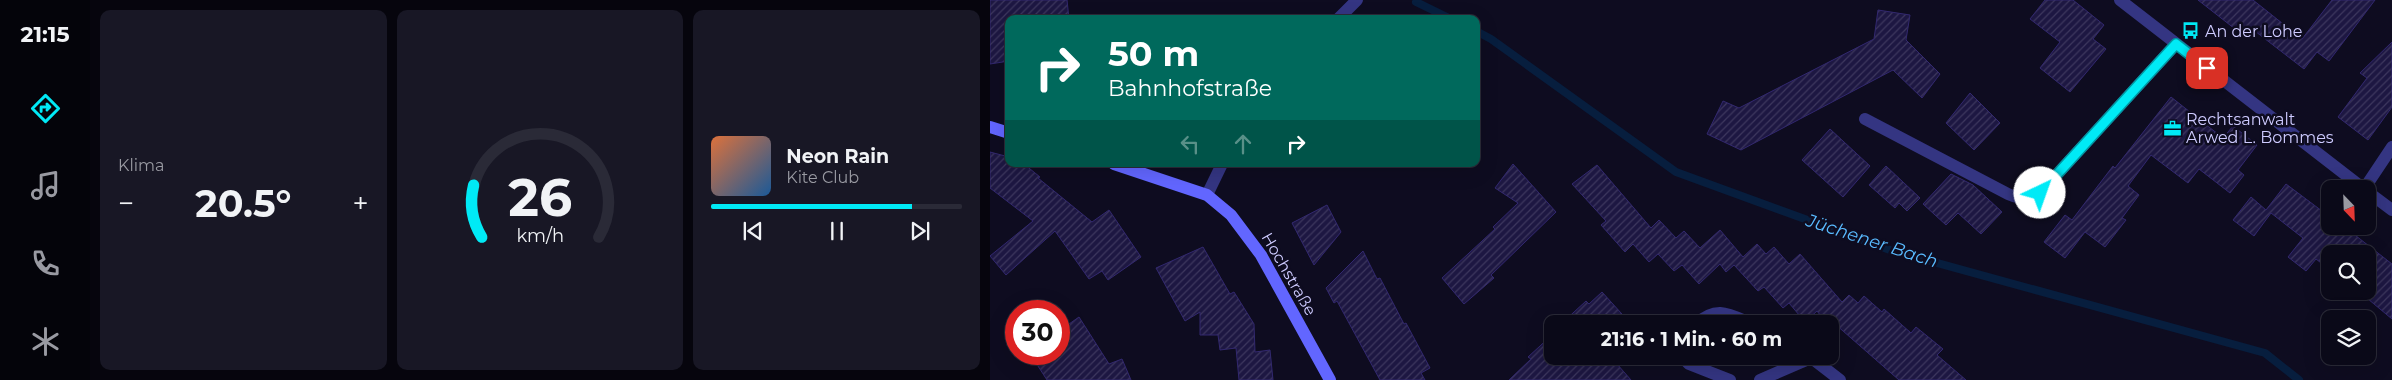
<!DOCTYPE html>
<html lang="de">
<meta charset="utf-8">
<style>
body{margin:0;font-family:Montserrat,sans-serif;background:#181725;color:#f1f3f6;height:100vh;display:flex;flex-direction:column;font-size:19px;white-space:nowrap}
*{box-sizing:border-box;margin:0}
p{font-size:16px;color:#999aa2}
.icon{flex:none;width:28px;height:28px;fill:none;stroke:currentColor;stroke-width:2;stroke-linecap:round;stroke-linejoin:round}
.map{position:relative;flex:1;overflow:hidden}
.drawer{display:flex;flex-direction:column;gap:10px;padding:10px;background:#06050d;width:900px}
.drawer>*{flex:none}
.guide{position:absolute;left:15px;top:15px;width:475px;height:152px;border-radius:10px;box-shadow:0 5px 20px #0002,0 0 0 1px #2a2a37;background:#00695c;color:#fff;overflow:hidden}
.needle{width:32px;rotate:157deg}
.controls{position:absolute;left:1331px;top:180px;display:grid;gap:10px}
.controls a{display:grid;place-items:center;width:55px;height:55px;border-radius:10px;background:#0a0918;box-shadow:0 5px 20px #0002,0 0 0 1px #2a2a37;font-size:25px}
.speed{position:absolute;left:15px;top:300px;display:flex;gap:10px;font-size:25px;font-weight:700;text-align:center}
.speed>*{display:grid;place-content:center;width:65px;height:65px;border-radius:50%;background:#0a0918;box-shadow:0 5px 20px #0002,0 0 0 1px #2a2a37;line-height:1}
.speed .limit{border:8px solid #d22;background:#fff;color:#111}
.pin{position:absolute;display:grid;place-items:center;width:42px;height:42px;color:#fff;margin:-21px;border-radius:10px;box-shadow:0 2px 8px #0006}
.me{position:absolute;width:55px;margin:-28px;rotate:42deg;stroke-linejoin:round;filter:drop-shadow(0 0 4px #0008)}
.turn{display:flex;align-items:center;gap:18px;height:105px;padding:0 20px;font-size:22px}
.turn .icon{width:65px;height:65px;stroke-width:2.5}
.turn b{display:block;font-size:35px;line-height:42px}
.lanes{display:flex;align-items:center;height:48px;padding:0 20px;background:#0003;justify-content:center;gap:25px;direction:ltr}
.lanes .off{opacity:.35}
.big{font-size:38px;font-weight:700;line-height:1.1}
.drawer .widget{flex:1;display:flex;flex-direction:column;justify-content:center;gap:8px;min-width:0;padding:0 18px;border-radius:10px;background:#181725}
.drawer .dial{align-items:center;gap:0}
.dial svg{height:130px;overflow:visible;fill:none;stroke:#2a2a37;stroke-width:7;stroke-linecap:round;text-anchor:middle}
.dial text{fill:#f1f3f6;stroke:none}
.song{display:flex;align-items:center;gap:15px}
.cover{width:60px;height:60px;border-radius:8px;background:linear-gradient(135deg,hsl(20 70% 55%),hsl(210 70% 35%))}
.played{height:5px;border-radius:2px;background:linear-gradient(90deg,#00eaf6 80%,#2a2a37 80%)}
.keys{display:flex;justify-content:space-around;direction:ltr}
.heat{display:flex;justify-content:space-between;align-items:center;font-size:28px;direction:ltr}
.drawer .tiles{flex:1;display:grid;gap:10px;grid-template-columns:repeat(3,1fr)}
.trip{position:absolute;left:554px;top:315px;width:295px;height:50px;border-radius:10px;background:#0a0918;box-shadow:0 5px 20px #0002,0 0 0 1px #2a2a37;font-weight:700;line-height:50px;text-align:center}
main{display:flex;flex:1;min-height:0}
.tabs{display:flex;flex-direction:column;width:90px;justify-content:space-around;align-items:center;background:#04040a;color:#999aa2}
.tabs .icon{width:35px;height:35px}
.tabs .active{color:#00eaf6}
.tabs b{font-size:22px;color:#f1f3f6}
.map>svg:first-child{display:block}
.lines{fill:none;stroke-linecap:round;stroke-linejoin:round}
.stream{stroke:#071e3e;stroke-width:8}
.building{fill:url(#building-hatch);stroke:#32286f}
.street{stroke:#343582;stroke-width:12}
.secondary{stroke:#6266ff;stroke-width:12}
.route-casing{stroke:#0098a0;stroke-width:12}
.route{stroke:#00eaf6;stroke-width:9}
.labels{text-anchor:middle;dominant-baseline:central;stroke-width:5;stroke-linejoin:round;paint-order:stroke}
.poi-label{font-size:16px;fill:#cecbff;stroke:#0e0c20;text-anchor:start}
.street-label{font-size:16px;fill:#cecbff;stroke:#0e0c20}
.water-label{font-size:18px;font-style:italic;fill:#59bbff;stroke:#0e0c20}
</style>
<main>
<nav class="tabs">
<b>21:15</b>
<svg class="icon active" aria-label="directions" viewBox="0 0 24 24"><path d="M12 3l9 9-9 9-9-9zM9 14v-3h6M13 9l2 2-2 2"/></svg>
<svg class="icon" aria-label="music" viewBox="0 0 24 24"><path d="M9 18V5l10-2v13"/><circle cx="6" cy="18" r="3"/><circle cx="16" cy="16" r="3"/></svg>
<svg class="icon" aria-label="phone" viewBox="0 0 24 24"><path d="M5 4h4l2 5-3 2q2 4 5 5l2-3 5 2v4C11 20 4 13 5 4z"/></svg>
<svg class="icon" aria-label="climate" viewBox="0 0 24 24"><path d="M12 3v18M4 7l16 10M4 17L20 7"/></svg>
</nav>
<section class="drawer">
<div class="tiles">
<div class="widget"><p>Klima</p>
<div class="heat"><a>−</a><b class="big">20.5°</b><a>+</a></div>
</div>
<div class="widget dial"><svg viewBox="0 0 100 80">
<path d="M14 69A42 42 0 1 1 86 69"/>
<path d="M14 69A42 42 0 0 1 9 37" stroke="#00eaf6"/>
<text x="50" y="56" font-size="32" font-weight="700">26</text>
<text x="50" y="72" font-size="11">km/h</text>
</svg></div>
<div class="widget">
<div class="song"><i class="cover"></i><div><b>Neon Rain</b><p>Kite Club</p></div></div>
<div class="played"></div>
<div class="keys"><svg class="icon" aria-label="previous" viewBox="0 0 24 24"><path d="M18 5L8 12l10 7zM5 5v14"/></svg><svg class="icon" aria-label="pause" viewBox="0 0 24 24"><path d="M8 5v14M16 5v14"/></svg><svg class="icon" aria-label="next" viewBox="0 0 24 24"><path d="M6 5l10 7-10 7zM19 5v14"/></svg></div>
</div>
</div>
</section>
<div class="map">
<svg width="1402" height="380" viewBox="0 0 1402 380">
<defs>
<pattern id="building-hatch" width="6" height="6" patternUnits="userSpaceOnUse" patternTransform="scale(1.25)"><rect width="6" height="6" fill="#1d1742"/><path d="M-1 1l2-2M0 6l6-6M5 7l2-2" fill="none" stroke="#3d375e"/></pattern>
</defs>
<rect width="100%" height="100%" fill="#0e0c20"/>
<g class="lines">
<!-- stream -->
<path class="stream" d="M426,2L461,19
M486,31L501,39L686,172L900,250L1275,353L1309,380"/>
</g>
<!-- building -->
<path class="building" d="M0,0H77L79,19H19V61L0,64Z
M1055,0H1083L1114,25L1103,39L1116,49L1080,92L1050,68L1070,42L1040,19Z
M1208,0H1263L1312,39L1342,0H1385L1339,61L1327,52L1314,69L1261,28L1254,36Z
M888,10L920,15L916,40L950,74L932,98L903,70L751,150L717,134L733,101L749,108L884,39Z
M1402,42V107L1378,140L1348,117L1377,78L1370,73Z
M980,93L1010,123L984,150L956,123Z
M1181,97L1233,138L1243,126L1267,145L1248,170L1254,175L1240,193L1209,169L1198,183L1161,155L1138,186L1149,195L1132,218L1136,220L1115,247L1095,232L1075,258L1054,242L1075,215L1082,220L1123,166L1125,168Z
M840,129L880,166L853,197L812,160Z
M0,152L19,157V164H34L50,177L48,178L102,222L119,210L151,257L118,280L112,271L99,279L65,231L16,275L0,256L43,221L0,188Z
M523,164L566,212L501,275L504,278L474,304L452,278L505,229L503,227L528,203L505,188Z
M607,165L661,228L669,220L686,238L694,231L710,248L730,230L753,257L767,244L776,254L784,247L799,264L810,254L852,302L859,295L868,303L874,296L892,312L894,309L921,333L926,327L953,349L947,355L976,380H909L837,317L834,320L827,311L815,322L799,303L793,308L774,287L768,291L744,265L736,272L730,264L709,284L692,265L684,271L668,254L659,262L643,244L635,252L611,225L616,221L582,184Z
M896,166L930,198L917,211L909,203L905,208L879,185Z
M961,174L983,185L1012,212L991,234L968,213L956,225L933,204Z
M1296,184L1340,217V226H1350L1355,230L1356,228L1402,264V319L1378,299V254H1340V270L1326,259L1316,271L1298,257L1313,238L1281,213L1264,236L1243,220L1261,197L1276,210Z
M337,205L351,232L324,265L302,223Z
M213,247L240,294L244,292L264,324L265,352L280,350L283,380H249L246,348L230,350L228,335H210V312L195,321L166,268Z
M373,251L387,279L390,278L414,324L416,323L440,368L431,373L435,380H390L347,301L344,303L336,288Z
M612,292L641,324H571L596,301L599,304Z
M89,317L119,364L132,359L141,380H57L46,363L60,354H69V331Z
M562,335V356H620L641,380H519L541,359L538,357Z"/>
<g class="lines">
<!-- street -->
<path class="street" d="M1130,0L1374,189
M348,19L367,0
M875,119L1018,194C1030,199 1039,201 1050,193L1186,44
M1374,189L1402,147
M1378,192L1402,210
M217,195L232,164
M706,324C727,305 739,314 762,324
M691,356L699,364L740,380
M819,356L850,380
M770,380L821,358"/>
<!-- secondary -->
<path class="secondary" d="M0,127L19,133
M124,164L217,195L241,215L271,255L340,380"/>
</g>
<g class="lines">
<defs>
<path id="route" d="M1050,193L1186,44L1217,68"/>
</defs>
<!-- route casing -->
<use href="#route" class="route-casing"/>
<!-- route -->
<use href="#route" class="route"/>
</g>
<!-- icons -->
<defs>
<symbol id="bus-bare" viewBox="-9 -9 18 18"><path d="M-5-6H5V4H4V6H2V4H-2V6H-4V4H-5ZM-3.5-4V0h7V-4ZM-3.5 1.2v1.5H-2V1.2ZM2 1.2v1.5H3.5V1.2Z" fill="#00eaf6" stroke="#0e0c20" stroke-width="2.5" paint-order="stroke"/></symbol>
<symbol id="office-bare" viewBox="-9 -9 18 18"><path d="M-6-3h4V-5.5h4V-3h4V5H-6ZM-1-4.5V-3h2v-1.5ZM-6 0V1H6V0Z" fill="#00eaf6" stroke="#0e0c20" stroke-width="2.5" paint-order="stroke"/></symbol>
</defs>
<g fill-rule="evenodd">
<use href="#bus-bare" x="1188" y="18" width="25" height="25"/>
<use href="#office-bare" x="1170" y="116" width="25" height="25"/>
</g>
<g class="labels">
<!-- poi labels -->
<g class="poi-label">
<text x="1215" y="31">An der Lohe</text>
<text x="1196" y="119">Rechtsanwalt<tspan x="1196" dy="18">Arwed L. Bommes</tspan></text>
</g>
<!-- street labels -->
<g class="street-label">
<text transform="translate(299 274) rotate(60)">Hochstraße</text>
</g>
<!-- water labels -->
<g class="water-label">
<text transform="translate(882 241) rotate(18)">Jüchener Bach</text>
</g>
</g>
</svg>
<div class="controls">
<a><svg class="needle" viewBox="-14 -14 28 28"><path d="M0-13l5 13h-10z" fill="#e53935"/><path d="M0 13l5-13h-10z" fill="#999aa2"/></svg></a>
<a><svg class="icon" aria-label="search" viewBox="0 0 24 24"><circle cx="10" cy="10" r="6"/><path d="M15 15l6 6"/></svg></a>
<a><svg class="icon" aria-label="layers" viewBox="0 0 24 24"><path d="M12 4l9 5-9 5-9-5zM3 14l9 5 9-5"/></svg></a>
</div>
<div class="speed"><div class="limit">30</div></div>
<div class="pin" style="left:1217px;top:68px;background:#d93025"><svg class="icon" aria-label="arrive" viewBox="0 0 24 24"><path d="M6 21V4h12l-3 4 3 4H6"/></svg></div>
<svg class="me" style="left:1050px;top:193px" viewBox="-20 -20 40 40"><circle r="19" fill="#fff"/><path d="M0-13L10 11 0 6-10 11z" fill="#00eaf6"/></svg>
<div class="trip">21:16 · 1 Min. · 60 m</div>
<div class="guide">
<div class="turn"><svg class="icon" aria-label="right" viewBox="0 0 24 24"><path d="M7 20v-9h11M14 6l5 5-5 5"/></svg><div><b>50 m</b>Bahnhofstraße</div></div>
<div class="lanes"><svg class="icon off" aria-label="left" viewBox="0 0 24 24"><path d="M17 20v-9H6M10 6l-5 5 5 5"/></svg><svg class="icon off" aria-label="ahead" viewBox="0 0 24 24"><path d="M12 20V5M6 11l6-6 6 6"/></svg><svg class="icon" aria-label="right" viewBox="0 0 24 24"><path d="M7 20v-9h11M14 6l5 5-5 5"/></svg></div>
</div>
</div>
</main>
